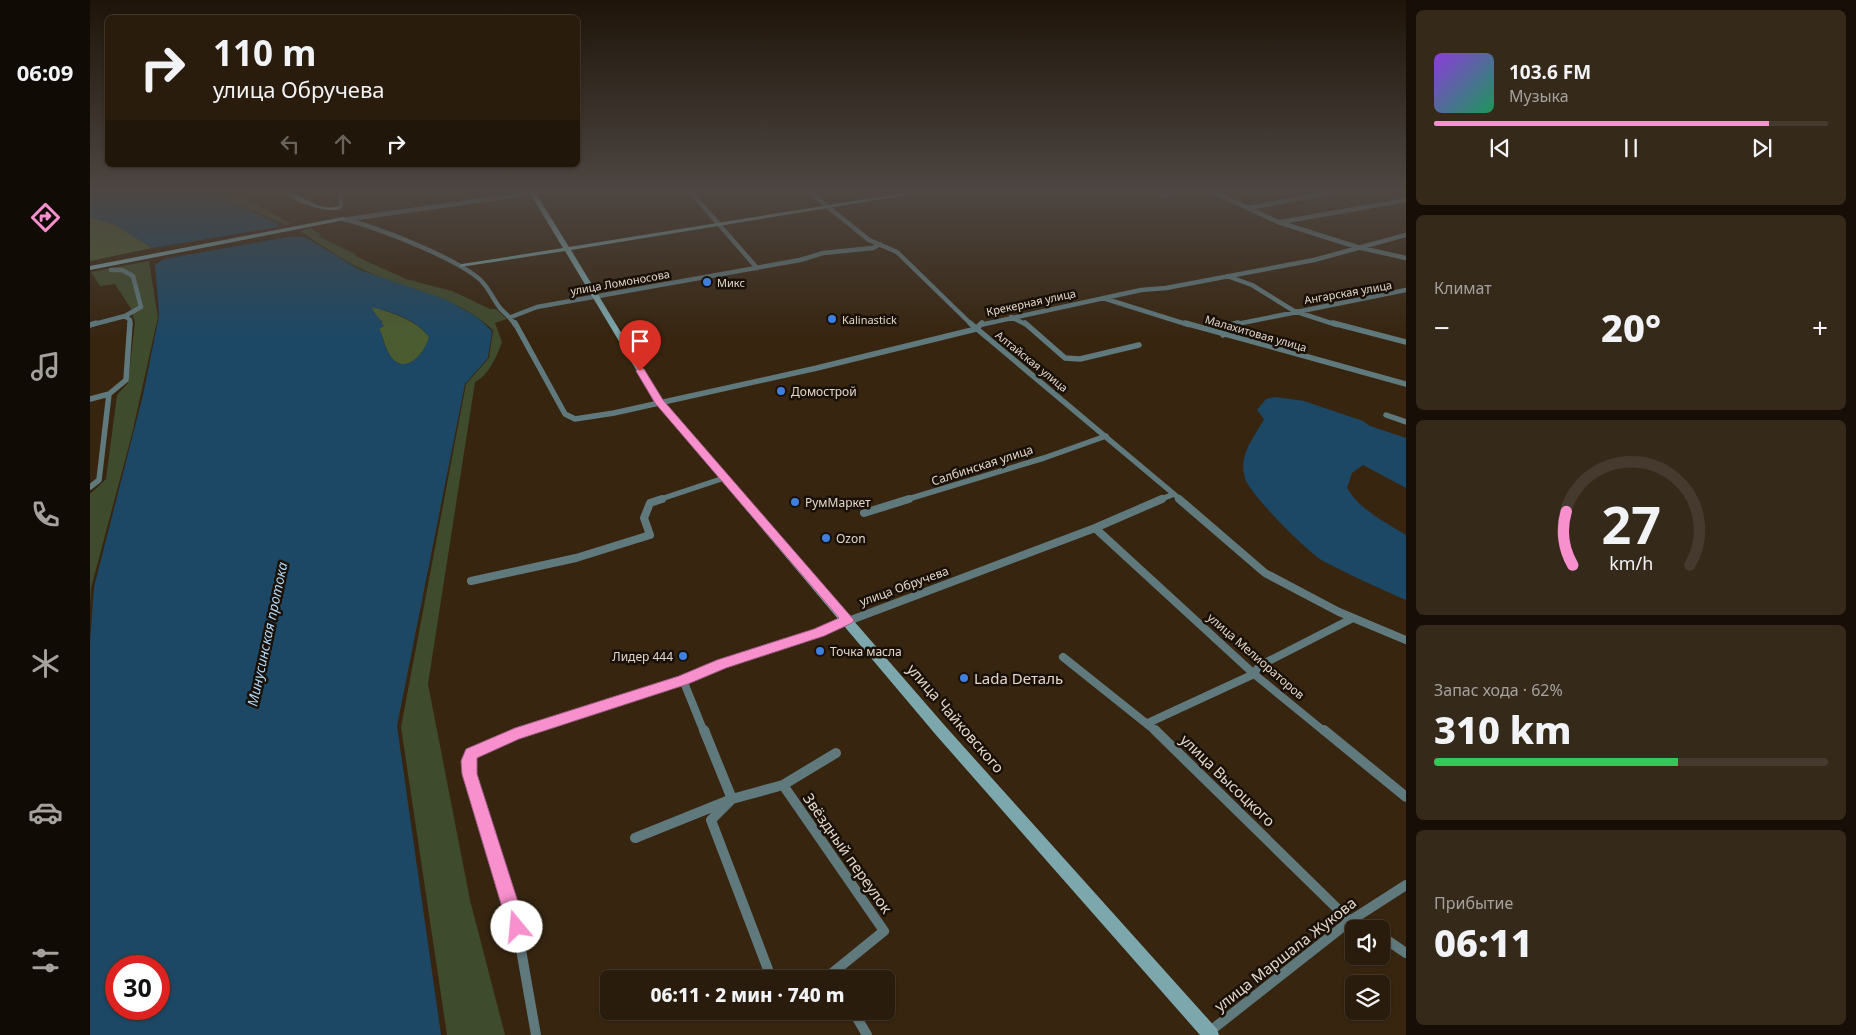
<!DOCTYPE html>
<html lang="ru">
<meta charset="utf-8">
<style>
body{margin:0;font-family:"Noto Sans",sans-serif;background:#35291a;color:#f1f3f6;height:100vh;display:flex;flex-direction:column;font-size:19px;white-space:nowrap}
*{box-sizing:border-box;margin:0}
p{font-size:16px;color:#a5a19d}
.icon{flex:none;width:28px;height:28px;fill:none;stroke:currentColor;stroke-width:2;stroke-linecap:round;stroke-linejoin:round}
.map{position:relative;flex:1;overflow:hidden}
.sheet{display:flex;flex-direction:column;gap:10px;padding:10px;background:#170f07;width:450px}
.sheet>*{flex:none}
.guide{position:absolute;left:15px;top:15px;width:475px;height:152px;border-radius:8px;box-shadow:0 1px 4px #0004,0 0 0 1px #453a2d;background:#291c0c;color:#f1f3f6;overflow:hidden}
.tools{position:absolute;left:1255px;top:920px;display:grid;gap:10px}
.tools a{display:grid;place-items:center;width:45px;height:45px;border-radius:8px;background:#291c0c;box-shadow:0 1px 4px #0004,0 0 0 1px #453a2d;font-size:25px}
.speed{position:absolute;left:15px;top:955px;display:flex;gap:10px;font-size:25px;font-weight:700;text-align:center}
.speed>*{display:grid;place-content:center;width:65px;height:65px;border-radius:50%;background:#291c0c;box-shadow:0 1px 4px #0004,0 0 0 1px #453a2d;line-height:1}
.speed .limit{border:8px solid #d22;background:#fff;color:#111}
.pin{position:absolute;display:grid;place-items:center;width:42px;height:42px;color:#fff;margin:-51px -21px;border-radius:50% 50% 50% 0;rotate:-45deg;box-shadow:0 0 5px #0007}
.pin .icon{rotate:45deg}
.me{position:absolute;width:55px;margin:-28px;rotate:343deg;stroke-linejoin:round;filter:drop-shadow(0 0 4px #0008)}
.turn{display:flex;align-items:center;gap:18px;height:105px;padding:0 25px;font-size:22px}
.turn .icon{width:65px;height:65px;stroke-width:2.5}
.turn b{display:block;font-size:35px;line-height:42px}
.lanes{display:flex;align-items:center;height:48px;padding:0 25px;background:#0003;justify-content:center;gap:25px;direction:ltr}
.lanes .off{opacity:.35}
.big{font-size:38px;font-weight:800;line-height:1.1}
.sheet .card{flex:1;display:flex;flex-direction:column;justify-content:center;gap:8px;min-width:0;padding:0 18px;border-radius:8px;background:#35291a}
.sheet .dial{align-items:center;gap:0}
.dial svg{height:130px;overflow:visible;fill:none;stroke:#453a2d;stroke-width:7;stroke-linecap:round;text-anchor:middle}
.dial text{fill:#f1f3f6;stroke:none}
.song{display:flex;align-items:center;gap:15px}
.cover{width:60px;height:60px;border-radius:8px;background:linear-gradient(135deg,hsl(270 70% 55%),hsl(150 70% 35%))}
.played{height:5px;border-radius:2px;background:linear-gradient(90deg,#f790cd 85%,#453a2d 85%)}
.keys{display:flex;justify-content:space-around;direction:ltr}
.heat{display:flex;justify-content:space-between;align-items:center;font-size:28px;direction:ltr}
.charge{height:8px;border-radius:4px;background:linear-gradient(90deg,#34c759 62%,#453a2d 0)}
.trip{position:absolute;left:510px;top:970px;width:295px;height:50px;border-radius:8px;background:#291c0c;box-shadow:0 1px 4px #0004,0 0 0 1px #453a2d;font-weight:800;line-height:50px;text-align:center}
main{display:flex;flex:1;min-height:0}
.menu{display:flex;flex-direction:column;width:90px;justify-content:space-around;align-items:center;background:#100b05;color:#a5a19d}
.menu .icon{width:35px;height:35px}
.menu .current{color:#f790cd}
.menu b{font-size:22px;color:#f1f3f6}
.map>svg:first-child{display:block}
.built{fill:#422b0f}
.green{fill:#3f4b2d}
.forest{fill:#4b5c31}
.water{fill:#1d4865;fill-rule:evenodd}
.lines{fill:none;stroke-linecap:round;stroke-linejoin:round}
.street-far3{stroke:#5f797d;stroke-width:4.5}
.street-far2{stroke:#5f797d;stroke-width:5.5}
.street-far1{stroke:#5f797d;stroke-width:8}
.street{stroke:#5f797d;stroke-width:10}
.secondary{fill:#7ca7ad;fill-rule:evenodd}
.route{fill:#f790cd;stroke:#a15e85}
.shop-dot{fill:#3f7fe0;stroke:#191008;stroke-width:2}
.labels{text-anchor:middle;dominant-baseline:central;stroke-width:5;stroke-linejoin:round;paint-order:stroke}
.far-street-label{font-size:11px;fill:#e2d6ca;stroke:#191008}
.far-poi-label{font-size:11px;fill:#e2d6ca;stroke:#191008;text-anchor:start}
.poi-label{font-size:12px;fill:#e2d6ca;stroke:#191008;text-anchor:start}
.street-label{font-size:12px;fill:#e2d6ca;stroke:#191008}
.water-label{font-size:14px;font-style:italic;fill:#b2daf8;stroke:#191008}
.near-poi-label{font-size:15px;fill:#e2d6ca;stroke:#191008;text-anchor:start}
.near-street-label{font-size:15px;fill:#e2d6ca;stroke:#191008}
</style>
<main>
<nav class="menu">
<b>06:09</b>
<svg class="icon current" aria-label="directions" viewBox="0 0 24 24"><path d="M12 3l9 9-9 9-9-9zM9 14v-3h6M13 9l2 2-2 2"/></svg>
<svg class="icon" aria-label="music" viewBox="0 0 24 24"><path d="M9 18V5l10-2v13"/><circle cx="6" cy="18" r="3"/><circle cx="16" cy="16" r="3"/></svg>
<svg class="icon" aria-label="phone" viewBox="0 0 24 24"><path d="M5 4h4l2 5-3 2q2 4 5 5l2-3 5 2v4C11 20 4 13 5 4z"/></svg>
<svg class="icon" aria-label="climate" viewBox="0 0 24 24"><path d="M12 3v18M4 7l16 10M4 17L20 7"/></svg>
<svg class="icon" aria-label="car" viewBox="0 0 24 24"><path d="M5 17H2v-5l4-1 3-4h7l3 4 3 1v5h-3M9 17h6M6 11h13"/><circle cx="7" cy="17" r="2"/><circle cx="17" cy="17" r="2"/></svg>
<svg class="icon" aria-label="filters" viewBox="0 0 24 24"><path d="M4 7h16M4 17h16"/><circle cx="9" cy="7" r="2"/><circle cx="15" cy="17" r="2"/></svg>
</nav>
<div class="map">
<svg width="1316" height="1035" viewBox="0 0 1316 1035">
<rect width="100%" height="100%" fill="#372510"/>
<!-- built -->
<path class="built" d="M1020,190H1082L1034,198Z"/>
<!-- green -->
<path class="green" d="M116,190C147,190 174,209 201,224L196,225Z
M221,228L231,235L228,236L267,255L265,256L316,279L362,291L400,309H406L417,319L405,323L412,342C407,356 399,375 385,382L338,684L380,900L415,1035H357L311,727L376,384L399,358L403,330C363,293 318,292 272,269C250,259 230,244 210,231Z
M59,261L68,317L42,434L1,588L0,605V494L16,479L27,395L38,383L45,322L41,309L25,284L10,286L1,272Z"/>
<!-- forest -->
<path class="forest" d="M0,217L26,225L62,248L0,261Z
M281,306C301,313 326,319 339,337C334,357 311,378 298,352C294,344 293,336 289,329L292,322L283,312Z"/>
<!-- water -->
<path class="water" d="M0,190H114L189,224L188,227L62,248L26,225L0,217Z
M198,237H215L270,270L357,300L387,317L402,331L398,358L375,384L307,726L351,1035H0V643L4,587L53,395L69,316L65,265L74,259ZM281,307C300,311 328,320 339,337C334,357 311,378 298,352C294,345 293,336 289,329L294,326ZM69,966V1009H26V966Z
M1185,397L1214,401L1273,421L1280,426L1316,438V488L1273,465L1262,473L1257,488C1270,510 1295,522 1316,535V600C1288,588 1260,575 1233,561C1218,552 1159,494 1155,478C1148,455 1164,438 1174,419L1167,410L1176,399Z"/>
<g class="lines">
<!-- street-far3 -->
<path class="street-far3" d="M599,190L667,268
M717,190L779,240L807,252L882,325
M1119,190L1188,222L1267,247L1316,258
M1072,195L1098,190
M248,208L251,206V190
M1158,208L1256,190
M253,219C287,227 360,256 387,277C398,285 402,298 410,308C415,314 421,317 425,325
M259,219L463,190
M1191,222L1316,200
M21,270H32L43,276L51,307L35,316L40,320V325
M1137,276L1162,285L1204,311L1247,325
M1013,298L1099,325
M421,317L447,307L710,260L733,253L783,248L790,244
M921,317L937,325
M1,325L35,316
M890,325L1051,290L1076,288L1224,260L1316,235
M1142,325L1316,290"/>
<!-- street-far2 -->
<path class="street-far2" d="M425,323L475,414L485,419L524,413L727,368L886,329L892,323
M880,323L1091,500
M935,323L975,358L990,359L1049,345
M1095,323L1316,384
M1243,323L1316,342
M0,325L6,323
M1133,335L1140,325L1148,323
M0,399L19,394
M1296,415L1316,422
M0,487L9,480L19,394L36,380L40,323
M568,500L634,478
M815,500L954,458L1016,436
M1069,500L1084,494"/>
<!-- street-far1 -->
<path class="street-far1" d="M1089,499L1175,573L1249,612L1316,640
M774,513L819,499
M1005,528L1164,674L1235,732
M381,581L486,558L560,535L554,518L560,503L572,499
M973,657L1067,732
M593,680L614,732
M1058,723L1164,674L1169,666L1263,618
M433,732L593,680L632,664L729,632L1005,528L1072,499"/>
<!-- street -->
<path class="street" d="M437,730L381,754L379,774L427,927L446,1035
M614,730L642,799L621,820L679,972L684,979
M1065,730L1260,921L1277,929
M1234,730L1316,797
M693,785L794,931L741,974
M545,838L642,799L693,785L746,753
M1291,936L1316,953
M727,979L741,974L744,979
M763,1011L777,1035
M1119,1032L1260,921L1316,885"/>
<!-- secondary -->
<path class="secondary" d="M187,190C206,190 219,205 236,207C242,208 246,205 251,208C236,216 202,199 187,190Z
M438,190H444L479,247L832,190H848L481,250L572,400L856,727L1127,1029L1129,1035H1110L846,735L566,403L475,251L370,267V265L372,264L473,248Z
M253,217L256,219L255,220L0,270V266Z"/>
</g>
<!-- sky -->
<linearGradient id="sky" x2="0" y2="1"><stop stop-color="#1e1409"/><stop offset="0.57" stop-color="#4d4642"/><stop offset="1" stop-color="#4d4642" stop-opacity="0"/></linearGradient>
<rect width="1316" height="335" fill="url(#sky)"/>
<!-- route -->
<path class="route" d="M547,369H554L573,400L764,620L762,623L734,636L636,668L598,684L429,739L387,758V774L436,927L433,933L427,936L421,933L418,927L372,774L371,761L376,749L425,728L589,676L627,660L724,629L749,618L565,403L546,371Z"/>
<!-- markers -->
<g class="shop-dot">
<circle cx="617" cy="282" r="5"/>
<circle cx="742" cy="319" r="5"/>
<circle cx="691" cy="391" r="5"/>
<circle cx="705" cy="502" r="5"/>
<circle cx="736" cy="538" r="5"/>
<circle cx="730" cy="651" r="5"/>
<circle cx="593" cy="656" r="5"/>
<circle cx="874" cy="678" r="5"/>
</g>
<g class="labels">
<!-- far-street labels -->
<g class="far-street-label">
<text transform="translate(530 282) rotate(-10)">улица Ломоносова</text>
<text transform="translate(1258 292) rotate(-10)">Ангарская улица</text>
<text transform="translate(941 302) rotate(-12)">Крекерная улица</text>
<text transform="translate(1166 333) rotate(16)">Малахитовая улица</text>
<text transform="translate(942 361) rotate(39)">Алтайская улица</text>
</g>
<!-- far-poi labels -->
<g class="far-poi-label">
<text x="627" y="282">Микс</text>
<text x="752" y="319">Kalinastick</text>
</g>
<!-- poi labels -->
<g class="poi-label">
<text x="701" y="391">Домострой</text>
<text x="715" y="502">РумМаркет</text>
<text x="746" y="538">Ozon</text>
<text x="740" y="651">Точка масла</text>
<text x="583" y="656" text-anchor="end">Лидер 444</text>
</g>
<!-- street labels -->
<g class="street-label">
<text transform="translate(892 465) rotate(-18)">Салбинская улица</text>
<text transform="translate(814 586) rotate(-20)">улица Обручева</text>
<text transform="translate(1166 656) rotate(41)">улица Мелиораторов</text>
</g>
<!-- water labels -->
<g class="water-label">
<text transform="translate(177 634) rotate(-78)">Минусинская протока</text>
</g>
<!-- near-poi labels -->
<g class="near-poi-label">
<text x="884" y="678">Lada Dеталь</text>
</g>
<!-- near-street labels -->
<g class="near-street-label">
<text transform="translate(866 718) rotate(49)">улица Чайковского</text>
<text transform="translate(1138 780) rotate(44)">улица Высоцкого</text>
<text transform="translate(758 853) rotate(55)">Звёздный переулок</text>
<text transform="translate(1195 954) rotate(-38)">улица Маршала Жукова</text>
</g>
</g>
</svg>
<div class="tools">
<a><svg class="icon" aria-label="sound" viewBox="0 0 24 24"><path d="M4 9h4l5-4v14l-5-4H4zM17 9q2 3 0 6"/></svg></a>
<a><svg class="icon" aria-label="layers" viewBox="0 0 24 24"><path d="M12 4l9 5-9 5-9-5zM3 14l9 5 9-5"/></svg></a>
</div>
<div class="speed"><div class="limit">30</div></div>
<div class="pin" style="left:550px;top:371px;background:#d93025"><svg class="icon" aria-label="arrive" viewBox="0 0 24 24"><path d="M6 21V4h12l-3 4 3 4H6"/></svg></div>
<svg class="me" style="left:427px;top:927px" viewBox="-20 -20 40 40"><circle r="19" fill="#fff"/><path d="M0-13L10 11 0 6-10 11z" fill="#f790cd"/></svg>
<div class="trip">06:11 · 2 мин · 740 m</div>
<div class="guide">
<div class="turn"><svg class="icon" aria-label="right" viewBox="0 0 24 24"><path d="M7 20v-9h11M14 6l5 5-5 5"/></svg><div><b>110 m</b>улица Обручева</div></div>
<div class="lanes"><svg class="icon off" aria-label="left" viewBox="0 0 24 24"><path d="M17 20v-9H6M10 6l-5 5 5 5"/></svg><svg class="icon off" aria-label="ahead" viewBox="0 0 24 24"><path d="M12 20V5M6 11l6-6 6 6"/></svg><svg class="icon" aria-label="right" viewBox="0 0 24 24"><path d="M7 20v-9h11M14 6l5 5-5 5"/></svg></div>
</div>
</div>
<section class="sheet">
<div class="card">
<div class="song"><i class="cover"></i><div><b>103.6 FM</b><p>Музыка</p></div></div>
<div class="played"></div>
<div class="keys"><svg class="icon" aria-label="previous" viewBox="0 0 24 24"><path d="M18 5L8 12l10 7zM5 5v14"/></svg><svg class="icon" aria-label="pause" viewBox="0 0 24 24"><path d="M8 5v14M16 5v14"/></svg><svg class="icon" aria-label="next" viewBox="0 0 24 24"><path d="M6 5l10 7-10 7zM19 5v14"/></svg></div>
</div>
<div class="card"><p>Климат</p>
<div class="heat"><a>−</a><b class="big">20°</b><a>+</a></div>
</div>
<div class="card dial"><svg viewBox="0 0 100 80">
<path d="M14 69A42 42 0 1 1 86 69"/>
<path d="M14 69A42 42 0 0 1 10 36" stroke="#f790cd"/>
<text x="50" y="56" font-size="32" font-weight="700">27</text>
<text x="50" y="72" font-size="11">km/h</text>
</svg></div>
<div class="card"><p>Запас хода · 62%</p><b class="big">310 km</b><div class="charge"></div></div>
<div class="card"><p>Прибытие</p><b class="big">06:11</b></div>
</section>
</main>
